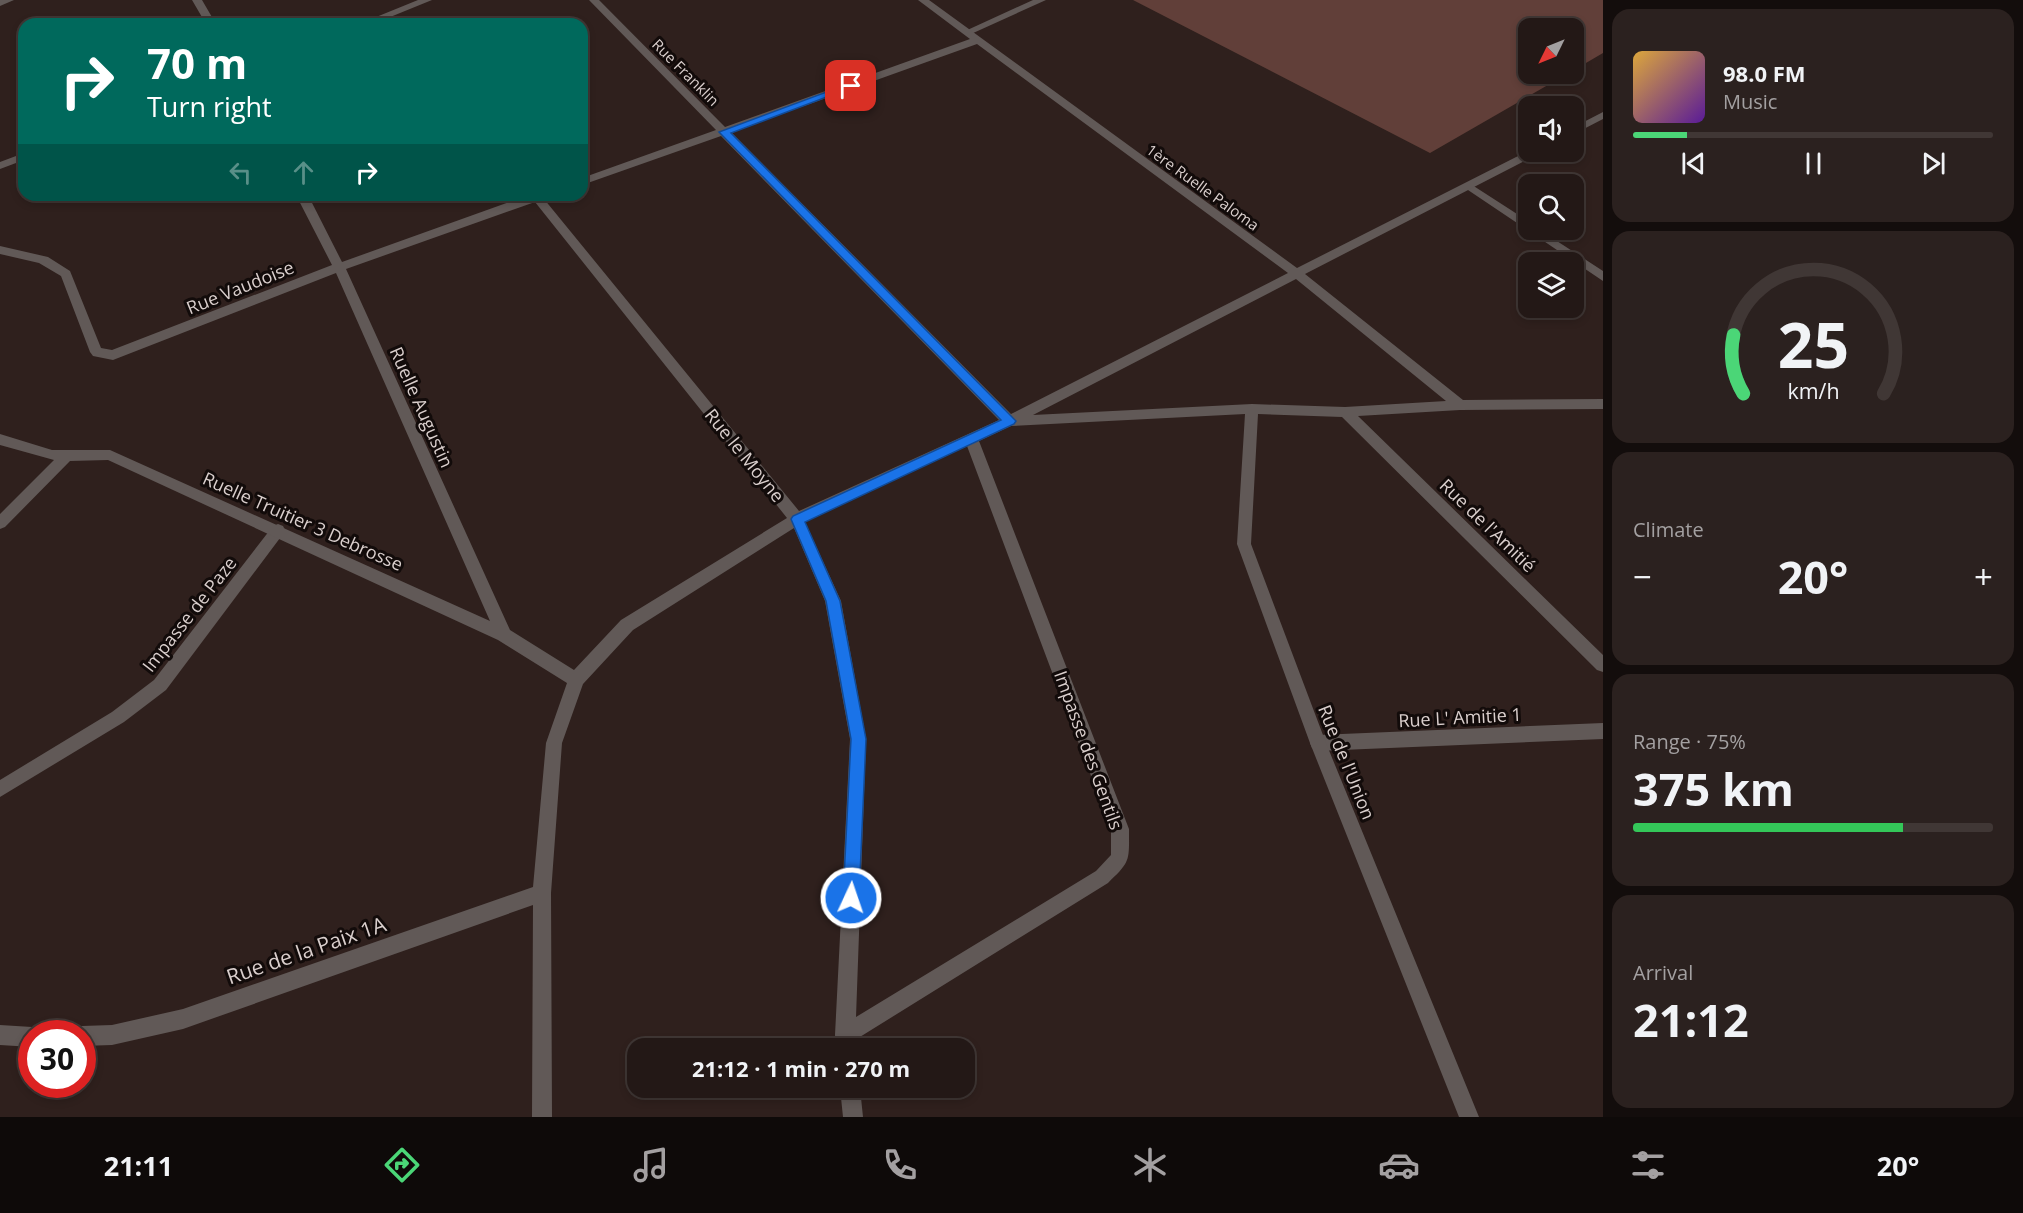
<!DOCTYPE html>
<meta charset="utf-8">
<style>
body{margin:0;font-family:"Open Sans",sans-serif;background:#2b211f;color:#f1f3f6;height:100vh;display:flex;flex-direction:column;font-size:22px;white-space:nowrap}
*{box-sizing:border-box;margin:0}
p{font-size:20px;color:#a3a0a1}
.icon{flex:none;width:33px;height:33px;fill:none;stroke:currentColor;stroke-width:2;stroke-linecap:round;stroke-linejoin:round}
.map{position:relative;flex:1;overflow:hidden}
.panel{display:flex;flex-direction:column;gap:9px;padding:9px;background:#130d0c;width:420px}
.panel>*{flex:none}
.top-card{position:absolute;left:18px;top:18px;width:570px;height:183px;border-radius:18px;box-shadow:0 3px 9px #0003,0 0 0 2px #403735;background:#00695c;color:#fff;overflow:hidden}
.needle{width:39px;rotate:227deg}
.buttons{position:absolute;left:1518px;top:18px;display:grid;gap:12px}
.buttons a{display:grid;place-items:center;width:66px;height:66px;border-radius:12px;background:#231816;box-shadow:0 3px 9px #0003,0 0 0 2px #403735;font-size:30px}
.speed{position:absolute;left:18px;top:1020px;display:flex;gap:12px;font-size:30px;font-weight:700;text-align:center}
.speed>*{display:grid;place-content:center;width:78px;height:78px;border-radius:50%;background:#231816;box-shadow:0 3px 9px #0003,0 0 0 2px #403735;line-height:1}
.speed .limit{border:9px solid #d22;background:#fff;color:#111}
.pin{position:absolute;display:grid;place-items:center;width:51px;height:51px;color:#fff;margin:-26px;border-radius:12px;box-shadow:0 3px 9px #0006}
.me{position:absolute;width:66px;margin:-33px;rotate:3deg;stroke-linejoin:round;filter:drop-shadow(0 0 4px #0008)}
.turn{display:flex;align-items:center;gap:21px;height:126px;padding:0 30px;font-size:27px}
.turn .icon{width:78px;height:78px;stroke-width:2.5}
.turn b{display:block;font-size:42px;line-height:51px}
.lanes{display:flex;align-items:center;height:57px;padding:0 30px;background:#0003;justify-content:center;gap:30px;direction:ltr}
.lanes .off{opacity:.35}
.big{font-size:45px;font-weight:700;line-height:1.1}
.panel .widget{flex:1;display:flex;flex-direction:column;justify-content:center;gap:9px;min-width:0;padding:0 21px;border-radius:18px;background:#2b211f}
.panel .dial{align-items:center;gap:0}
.dial svg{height:156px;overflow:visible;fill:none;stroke:#403735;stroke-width:7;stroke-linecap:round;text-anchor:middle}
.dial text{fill:#f1f3f6;stroke:none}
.song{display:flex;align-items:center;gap:18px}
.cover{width:72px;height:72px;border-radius:9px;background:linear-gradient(135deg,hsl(40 70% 55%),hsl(270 70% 35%))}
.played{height:6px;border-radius:3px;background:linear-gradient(90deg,#4bd677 15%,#403735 15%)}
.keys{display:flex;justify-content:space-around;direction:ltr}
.heat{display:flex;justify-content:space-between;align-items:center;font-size:33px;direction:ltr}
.charge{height:9px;border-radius:4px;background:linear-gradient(90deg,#34c759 75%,#403735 0)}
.trip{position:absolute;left:627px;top:1038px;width:348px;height:60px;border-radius:18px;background:#231816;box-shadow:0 3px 9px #0003,0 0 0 2px #403735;font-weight:700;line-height:60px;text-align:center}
.tabs{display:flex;height:96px;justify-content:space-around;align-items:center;background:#0e0a09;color:#a3a0a1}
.tabs .icon{width:42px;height:42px}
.tabs .on{color:#4bd677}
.tabs b{font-size:27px;color:#f1f3f6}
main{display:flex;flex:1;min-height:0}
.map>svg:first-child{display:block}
.green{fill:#613f39}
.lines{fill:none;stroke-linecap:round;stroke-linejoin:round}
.service{fill:#615957;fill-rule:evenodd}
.minor{fill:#615957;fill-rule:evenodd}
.route{fill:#1a73e8;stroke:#114b97;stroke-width:1.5}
.labels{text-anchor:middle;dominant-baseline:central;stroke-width:6;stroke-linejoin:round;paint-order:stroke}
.far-street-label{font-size:15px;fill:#dacfcd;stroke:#120b0a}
.street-label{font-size:18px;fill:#dacfcd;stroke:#120b0a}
.near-street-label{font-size:21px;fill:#dacfcd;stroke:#120b0a}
</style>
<main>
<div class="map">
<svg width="1603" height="1117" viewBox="0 0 1603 1117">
<rect width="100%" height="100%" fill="#2f201d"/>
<!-- green -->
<path class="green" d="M1133,0H1603V53L1574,70V28H1528V74H1567L1430,153Z"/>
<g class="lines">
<!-- service -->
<path class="service" d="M1033,0H1046L971,34L963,32Z
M1469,183L1528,221V230H1540L1603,271V281L1465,188V184Z
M278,524L283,526L285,530L283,534L166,690L124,722L0,797V780L112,712L154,680L273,526Z
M1603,723V739L1318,751L1312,748L1310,743L1312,738L1318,735Z"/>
<!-- minor -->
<path class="minor" d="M0,0H14L0,6Z
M192,0H202L216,24H206Z
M418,0H432L373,24H359Z
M589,0H599L725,127L970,39L918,0H929L1297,268L1528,151L1539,152L1538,154L1305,274L1463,400L1603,399V409L1460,410L1358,416L1603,655V672L1597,670L1342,417L1258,414L1251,544L1326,743L1479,1117H1459L1310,743L1237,544L1245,414L1011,426L979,441L1129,829C1129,861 1131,861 1108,883L855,1040L856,1048H836L835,1035L850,739L825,601L794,528L633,630L583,684L562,743L551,893L552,1117H532L533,905L183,1029L112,1045L82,1046V1034H73L75,1029L82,1026L112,1025L183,1009L533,887L546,743L567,683L498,640L108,460L70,461L5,527L0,529V514L54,460L0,445V434L52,450H110L490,621L336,273L113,360L93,356L90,352L61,276L39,263L0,254V246L48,257L70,271L101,348L112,350L332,265L296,195H308L342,262L529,195H550L544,199L799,511L999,420L721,136L582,185V178L716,130ZM977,44L1288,273L1011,414L731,132ZM535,202L787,518L621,620L574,670L510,630L346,269ZM1296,279L1446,401L1345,407L1252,404L1033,415ZM967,446L1111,829V855L1096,871L856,1017L866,739L841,601L805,522Z
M1603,112V119L1574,134V127Z
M24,153V160L0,169V162Z
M0,1025L32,1027L39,1030L40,1034H32V1047L0,1045Z
M840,1088H860L863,1117H843Z"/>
</g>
<!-- route -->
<path class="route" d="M848,84L856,86L731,133L1016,421L1014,424L805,522L840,601L866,739L859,898L857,904L851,907L845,904L843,898L851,739L826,601L791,519L793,516L1001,420L719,132Z"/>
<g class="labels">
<!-- far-street labels -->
<g class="far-street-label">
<text transform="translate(686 72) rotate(45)">Rue Franklin</text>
<text transform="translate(1203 187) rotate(36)">1ère Ruelle Paloma</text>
</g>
<!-- street labels -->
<g class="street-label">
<text transform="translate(240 287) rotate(-22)">Rue Vaudoise</text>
<text transform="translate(422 407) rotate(66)">Ruelle Augustin</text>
<text transform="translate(745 455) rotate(51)">Rue le Moyne</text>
<text transform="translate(303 521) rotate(24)">Ruelle Truitier 3 Debrosse</text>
<text transform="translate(1488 525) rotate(44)">Rue de l'Amitié</text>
<text transform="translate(189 614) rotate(-52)">Impasse de Paze</text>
<text transform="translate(1460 717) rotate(-3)">Rue L' Amitie 1</text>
<text transform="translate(1089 750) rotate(70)">Impasse des Gentils</text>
<text transform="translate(1347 762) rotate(68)">Rue de l'Union</text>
</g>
<!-- near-street labels -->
<g class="near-street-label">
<text transform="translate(306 950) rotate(-19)">Rue de la Paix 1A</text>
</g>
</g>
</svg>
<div class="buttons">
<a><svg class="needle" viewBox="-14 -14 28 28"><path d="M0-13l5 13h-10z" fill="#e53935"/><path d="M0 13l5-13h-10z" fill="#a3a0a1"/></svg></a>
<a><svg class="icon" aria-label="sound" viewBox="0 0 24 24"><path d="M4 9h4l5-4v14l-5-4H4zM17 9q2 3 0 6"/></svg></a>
<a><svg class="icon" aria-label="search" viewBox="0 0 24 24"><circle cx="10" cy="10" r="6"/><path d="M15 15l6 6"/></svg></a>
<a><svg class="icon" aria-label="layers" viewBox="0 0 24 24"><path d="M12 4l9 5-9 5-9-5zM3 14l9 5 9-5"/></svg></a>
</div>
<div class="speed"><div class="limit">30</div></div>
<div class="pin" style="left:851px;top:86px;background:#d93025"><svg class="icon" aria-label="arrive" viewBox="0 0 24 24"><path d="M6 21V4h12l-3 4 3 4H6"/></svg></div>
<svg class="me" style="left:851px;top:898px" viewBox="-20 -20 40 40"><circle r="17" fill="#1a73e8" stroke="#fff" stroke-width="3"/><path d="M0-11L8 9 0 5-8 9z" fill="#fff"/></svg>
<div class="trip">21:12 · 1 min · 270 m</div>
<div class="top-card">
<div class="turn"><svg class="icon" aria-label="right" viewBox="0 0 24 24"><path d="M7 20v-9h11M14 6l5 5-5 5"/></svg><div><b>70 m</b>Turn right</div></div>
<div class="lanes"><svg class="icon off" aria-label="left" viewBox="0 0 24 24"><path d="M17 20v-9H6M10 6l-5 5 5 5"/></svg><svg class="icon off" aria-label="ahead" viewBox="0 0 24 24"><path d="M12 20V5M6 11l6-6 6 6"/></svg><svg class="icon" aria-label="right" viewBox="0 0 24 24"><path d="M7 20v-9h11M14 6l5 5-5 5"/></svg></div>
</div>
</div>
<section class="panel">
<div class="widget">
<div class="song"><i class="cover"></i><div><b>98.0 FM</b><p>Music</p></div></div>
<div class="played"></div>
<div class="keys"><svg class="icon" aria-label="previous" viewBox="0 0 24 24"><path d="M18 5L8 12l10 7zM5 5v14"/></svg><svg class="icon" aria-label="pause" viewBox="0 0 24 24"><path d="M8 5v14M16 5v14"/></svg><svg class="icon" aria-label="next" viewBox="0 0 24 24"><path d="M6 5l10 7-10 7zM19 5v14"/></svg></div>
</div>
<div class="widget dial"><svg viewBox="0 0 100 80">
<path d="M14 69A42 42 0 1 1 86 69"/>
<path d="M14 69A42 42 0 0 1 9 39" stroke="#4bd677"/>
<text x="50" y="56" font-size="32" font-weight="700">25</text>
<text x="50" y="72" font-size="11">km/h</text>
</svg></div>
<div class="widget"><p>Climate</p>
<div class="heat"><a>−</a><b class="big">20°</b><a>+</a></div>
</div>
<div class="widget"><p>Range · 75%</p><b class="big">375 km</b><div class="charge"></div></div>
<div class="widget"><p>Arrival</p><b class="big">21:12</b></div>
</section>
</main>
<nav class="tabs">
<b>21:11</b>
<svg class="icon on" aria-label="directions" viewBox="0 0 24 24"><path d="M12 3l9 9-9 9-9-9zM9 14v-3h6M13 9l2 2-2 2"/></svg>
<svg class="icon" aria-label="music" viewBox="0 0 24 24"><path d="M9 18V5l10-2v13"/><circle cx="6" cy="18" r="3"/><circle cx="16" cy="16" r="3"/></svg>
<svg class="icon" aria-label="phone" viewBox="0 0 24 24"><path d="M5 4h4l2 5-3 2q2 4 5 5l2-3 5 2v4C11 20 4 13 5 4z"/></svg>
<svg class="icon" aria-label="climate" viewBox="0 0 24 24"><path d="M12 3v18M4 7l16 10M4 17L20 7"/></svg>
<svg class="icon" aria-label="car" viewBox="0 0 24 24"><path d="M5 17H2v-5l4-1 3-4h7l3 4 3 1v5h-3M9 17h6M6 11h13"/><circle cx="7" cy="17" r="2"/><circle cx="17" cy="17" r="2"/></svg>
<svg class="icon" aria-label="filters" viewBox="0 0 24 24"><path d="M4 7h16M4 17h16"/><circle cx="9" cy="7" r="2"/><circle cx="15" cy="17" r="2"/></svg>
<b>20°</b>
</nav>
